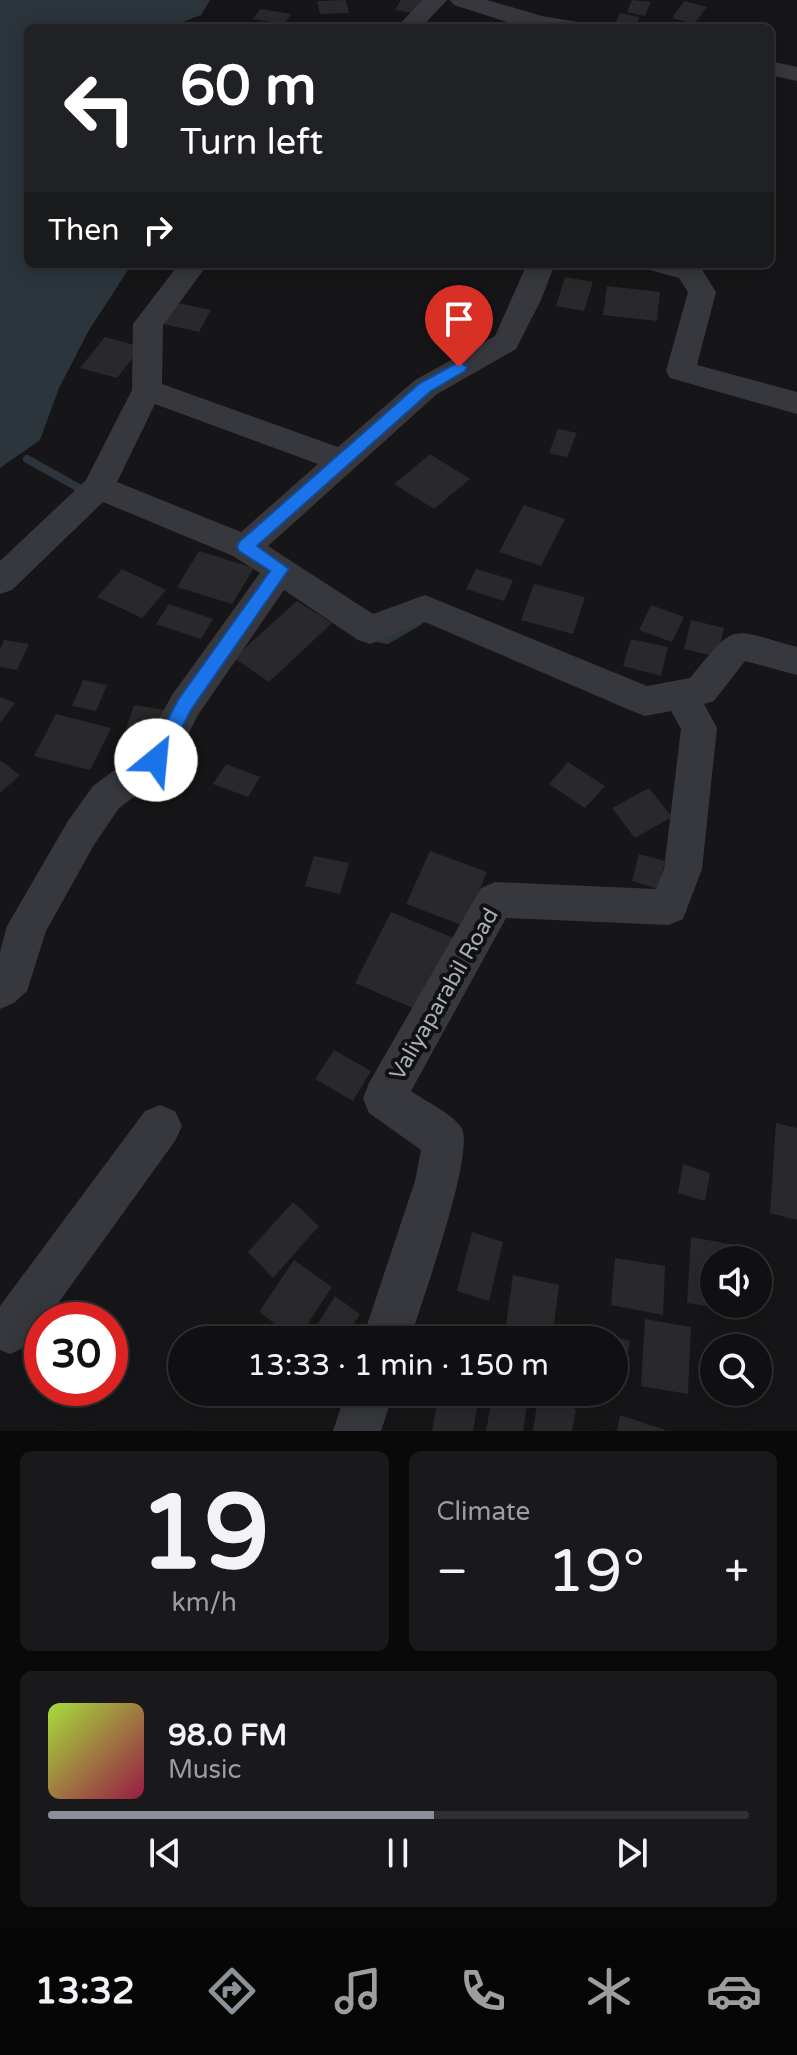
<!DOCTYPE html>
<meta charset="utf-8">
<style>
body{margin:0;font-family:"Varela Round",sans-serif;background:#19191b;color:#f1f3f6;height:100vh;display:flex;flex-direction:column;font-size:30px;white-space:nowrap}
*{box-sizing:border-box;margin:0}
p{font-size:26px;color:#9c9d9f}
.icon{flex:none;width:44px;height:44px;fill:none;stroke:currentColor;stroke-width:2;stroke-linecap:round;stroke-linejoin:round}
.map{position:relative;height:1431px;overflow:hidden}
.side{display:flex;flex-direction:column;gap:20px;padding:20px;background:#09090a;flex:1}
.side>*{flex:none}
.guide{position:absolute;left:24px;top:24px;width:750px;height:244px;border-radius:12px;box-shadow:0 4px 20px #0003,0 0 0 2px #303032;background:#202124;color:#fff;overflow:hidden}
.buttons{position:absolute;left:700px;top:1246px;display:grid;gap:16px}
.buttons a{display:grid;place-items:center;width:72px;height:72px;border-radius:50%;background:#101012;box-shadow:0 4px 20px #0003,0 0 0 2px #303032;font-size:40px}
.speed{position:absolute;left:24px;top:1302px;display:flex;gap:16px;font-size:40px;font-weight:700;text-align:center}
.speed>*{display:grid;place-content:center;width:104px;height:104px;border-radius:50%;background:#101012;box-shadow:0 4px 20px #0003,0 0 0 2px #303032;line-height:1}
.speed .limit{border:12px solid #d22;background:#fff;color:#111}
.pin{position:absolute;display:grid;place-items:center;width:68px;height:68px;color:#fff;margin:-82px -34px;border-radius:50% 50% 50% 0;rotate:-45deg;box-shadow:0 0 8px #0007}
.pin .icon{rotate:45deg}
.me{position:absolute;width:88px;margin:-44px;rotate:28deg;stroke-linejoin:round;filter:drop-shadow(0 0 6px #0008)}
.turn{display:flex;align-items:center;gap:28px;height:168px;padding:0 24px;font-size:36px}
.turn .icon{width:104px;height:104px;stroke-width:2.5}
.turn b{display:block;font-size:56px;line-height:68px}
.then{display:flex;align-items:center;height:76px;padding:0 24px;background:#0003;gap:16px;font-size:30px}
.big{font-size:60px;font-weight:600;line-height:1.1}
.side .widget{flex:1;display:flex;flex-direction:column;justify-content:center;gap:12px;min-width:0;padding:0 28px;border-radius:12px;background:#19191b}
.side .dial{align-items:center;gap:0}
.dial b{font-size:104px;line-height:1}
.song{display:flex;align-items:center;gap:24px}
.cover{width:96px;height:96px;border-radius:12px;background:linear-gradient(135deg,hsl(80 70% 55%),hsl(340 70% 35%))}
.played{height:8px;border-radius:4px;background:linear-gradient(90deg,#8c9099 55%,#303032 55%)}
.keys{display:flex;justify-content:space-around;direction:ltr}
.heat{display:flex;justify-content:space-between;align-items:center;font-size:44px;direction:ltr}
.side .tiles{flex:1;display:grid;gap:20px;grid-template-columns:1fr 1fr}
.widget:last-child{grid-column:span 2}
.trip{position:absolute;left:168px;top:1326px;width:460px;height:80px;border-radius:40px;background:#101012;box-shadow:0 4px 20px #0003,0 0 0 2px #303032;font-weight:600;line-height:80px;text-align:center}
.tab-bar{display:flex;height:128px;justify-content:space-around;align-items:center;background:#060607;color:#9c9d9f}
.tab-bar .icon{width:56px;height:56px}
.tab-bar .on{color:#8c9099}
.tab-bar b{font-size:36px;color:#f1f3f6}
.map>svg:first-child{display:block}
.water{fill:#2c353c}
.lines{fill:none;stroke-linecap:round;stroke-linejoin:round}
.stream{stroke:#2c353c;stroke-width:8}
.building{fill:#29292c}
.minor{fill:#37383d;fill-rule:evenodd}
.route{fill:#1a73e8;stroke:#114b97;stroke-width:2}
.labels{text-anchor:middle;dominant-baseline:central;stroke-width:8;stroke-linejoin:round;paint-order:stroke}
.street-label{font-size:22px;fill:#a8adb8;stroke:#111113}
</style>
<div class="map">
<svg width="797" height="1431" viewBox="0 0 797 1431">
<rect width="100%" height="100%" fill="#161618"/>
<!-- water -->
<path class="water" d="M0,0H210L201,15L166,28H28V264H132L89,330L59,388L40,440L0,468Z"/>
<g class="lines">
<!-- stream -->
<path class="stream" d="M27,459L88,493
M367,636L387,640L418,622"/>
</g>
<!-- building -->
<path class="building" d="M346,0L349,13L320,14L317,1Z
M401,0H421L413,13L395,10Z
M632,0L651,2L645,16L627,12Z
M684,1L707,7L694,24L672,18Z
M260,9L291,14L284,24L253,19Z
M620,13L640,17L635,27L615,24Z
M565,277L593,282L584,311L556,306Z
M607,286L660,292L657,321L603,315Z
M173,302L211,310L199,332L159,323Z
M105,337L141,347L117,378L80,368Z
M558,429L577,433L567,457L549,453Z
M430,454L470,479L434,509L394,484Z
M524,505L565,519L541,566L499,552Z
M199,551L254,568L232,604L177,587Z
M122,569L166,590L142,618L97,597Z
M476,569L513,580L504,601L466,589Z
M534,584L585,597L573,634L521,620Z
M297,601L332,623L269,682L234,658Z
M169,604L213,619L201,639L156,624Z
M651,605L684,617L672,642L639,630Z
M691,620L724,628L717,657L684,649Z
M631,639L668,647L661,676L623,666Z
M4,640L29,644L17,670L0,667V649Z
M83,680L107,685L96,711L72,706Z
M0,697L15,703L0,723Z
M134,705L171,711L159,743L123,737Z
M56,714L111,728L90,770L34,756Z
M0,760L20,775L0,793Z
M568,762L605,786L585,808L549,784Z
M226,764L260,777L248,797L213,784Z
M649,788L672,817L635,838L612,808Z
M430,851L487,872L464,926L406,904Z
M639,854L665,861L658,889L632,881Z
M314,856L349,863L340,894L305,886Z
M391,912L456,939L422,1012L355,983Z
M334,1050L371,1071L353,1101L315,1079Z
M776,1123L797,1128V1220L770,1213Z
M683,1164L710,1173L705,1201L678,1193Z
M293,1202L319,1226L273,1278L248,1252Z
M472,1232L503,1242L489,1301L457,1291Z
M691,1237L741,1246V1260H714V1304H740L739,1312L687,1303Z
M615,1258L665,1266L663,1315L611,1305Z
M294,1260L332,1287L297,1340L259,1312Z
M513,1275L559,1285L552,1340H504Z
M335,1296L360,1314L344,1340H338L317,1325Z
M645,1319L691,1327L688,1394L641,1386Z
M253,1327L290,1340H248Z
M600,1332L630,1341L621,1387L614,1385V1340H599Z
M439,1392H480L473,1431H432Z
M493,1392L528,1397L523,1431H486Z
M538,1398L576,1409L572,1431H533Z
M620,1415L665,1430V1431H617Z"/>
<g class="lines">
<!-- minor -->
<path class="minor" d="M422,0H447L421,28H396Z
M450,0H487L542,16L584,23L588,28H526L454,5Z
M770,61L797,67V81L770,75Z
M179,264H208L163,325L162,384L338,447L415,380L495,336L527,264H555L541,300L516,349L437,394L268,546L373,614L425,595L647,686L690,678C737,621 727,628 797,647V675L745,661L714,701L704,704L717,728L702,869L683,919L669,925L506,918L411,1091C425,1101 451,1113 461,1127C477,1150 420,1306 410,1340H362L415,1181L421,1150L369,1113L363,1098L369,1083L481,888L495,882L656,889L664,869L681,729L671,711L645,716L632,711L425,622L370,644L358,640L284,590L198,715L169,771L119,808L94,845L46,931L27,991L14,1003L0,1009V952L7,926L68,821L93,786L143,749L172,695L260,573L233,556L103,502L12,590L0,594V561L86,480L132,390L133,324ZM155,404L318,464L241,532L117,482Z
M646,264L699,265L716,292L697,365L797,392V414L670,378L666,371L688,292L679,278L650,270Z
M160,1105L175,1111L182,1126L175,1141L46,1320H42C40,1338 25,1348 10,1354L0,1350V1306L145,1111Z
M346,1392H394L381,1431H333Z"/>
</g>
<!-- route -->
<path class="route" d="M459,362L467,367L465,371L431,391L257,546L289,569L191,710L162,766H149L146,760L178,700L270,571L239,551L237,547L239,542L420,383Z"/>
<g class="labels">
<!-- street labels -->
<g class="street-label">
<text transform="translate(444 994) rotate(-60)">Valiyaparabil Road</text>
</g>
</g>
</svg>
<div class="buttons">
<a><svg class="icon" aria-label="sound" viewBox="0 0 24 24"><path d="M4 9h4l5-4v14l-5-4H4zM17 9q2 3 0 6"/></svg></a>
<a><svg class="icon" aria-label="search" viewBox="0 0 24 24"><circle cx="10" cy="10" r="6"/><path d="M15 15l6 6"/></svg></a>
</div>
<div class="speed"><div class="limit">30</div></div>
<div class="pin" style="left:459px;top:367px;background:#d93025"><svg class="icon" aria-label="arrive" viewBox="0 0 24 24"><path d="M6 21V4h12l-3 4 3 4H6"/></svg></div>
<svg class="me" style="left:156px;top:760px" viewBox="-20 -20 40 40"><circle r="19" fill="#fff"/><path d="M0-13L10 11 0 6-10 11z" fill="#1a73e8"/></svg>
<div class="trip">13:33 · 1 min · 150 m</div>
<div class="guide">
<div class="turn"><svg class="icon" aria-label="left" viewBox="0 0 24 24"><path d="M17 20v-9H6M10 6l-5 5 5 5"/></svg><div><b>60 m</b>Turn left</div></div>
<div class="then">Then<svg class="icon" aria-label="right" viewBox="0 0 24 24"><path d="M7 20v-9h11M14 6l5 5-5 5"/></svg></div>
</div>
</div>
<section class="side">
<div class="tiles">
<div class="widget dial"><b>19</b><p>km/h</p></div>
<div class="widget"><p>Climate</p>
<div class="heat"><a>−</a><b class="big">19°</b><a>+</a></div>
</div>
<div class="widget">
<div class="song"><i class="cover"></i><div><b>98.0 FM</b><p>Music</p></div></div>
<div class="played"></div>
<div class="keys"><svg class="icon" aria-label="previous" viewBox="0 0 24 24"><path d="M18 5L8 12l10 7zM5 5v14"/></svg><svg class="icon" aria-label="pause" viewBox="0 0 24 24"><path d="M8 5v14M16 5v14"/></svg><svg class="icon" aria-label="next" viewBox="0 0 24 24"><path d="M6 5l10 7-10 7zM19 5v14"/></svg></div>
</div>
</div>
</section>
<nav class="tab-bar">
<b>13:32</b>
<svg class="icon on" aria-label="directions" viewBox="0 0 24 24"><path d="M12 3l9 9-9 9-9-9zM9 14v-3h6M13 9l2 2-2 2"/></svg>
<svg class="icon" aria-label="music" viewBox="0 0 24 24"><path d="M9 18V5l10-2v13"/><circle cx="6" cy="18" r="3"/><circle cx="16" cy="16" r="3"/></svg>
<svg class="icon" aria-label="phone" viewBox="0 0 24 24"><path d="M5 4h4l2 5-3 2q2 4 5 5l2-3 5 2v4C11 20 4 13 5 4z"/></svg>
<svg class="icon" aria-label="climate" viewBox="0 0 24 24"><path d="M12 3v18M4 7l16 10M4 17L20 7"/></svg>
<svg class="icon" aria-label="car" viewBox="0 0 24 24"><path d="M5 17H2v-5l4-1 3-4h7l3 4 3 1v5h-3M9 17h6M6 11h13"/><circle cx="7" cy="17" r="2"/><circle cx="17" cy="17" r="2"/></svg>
</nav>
